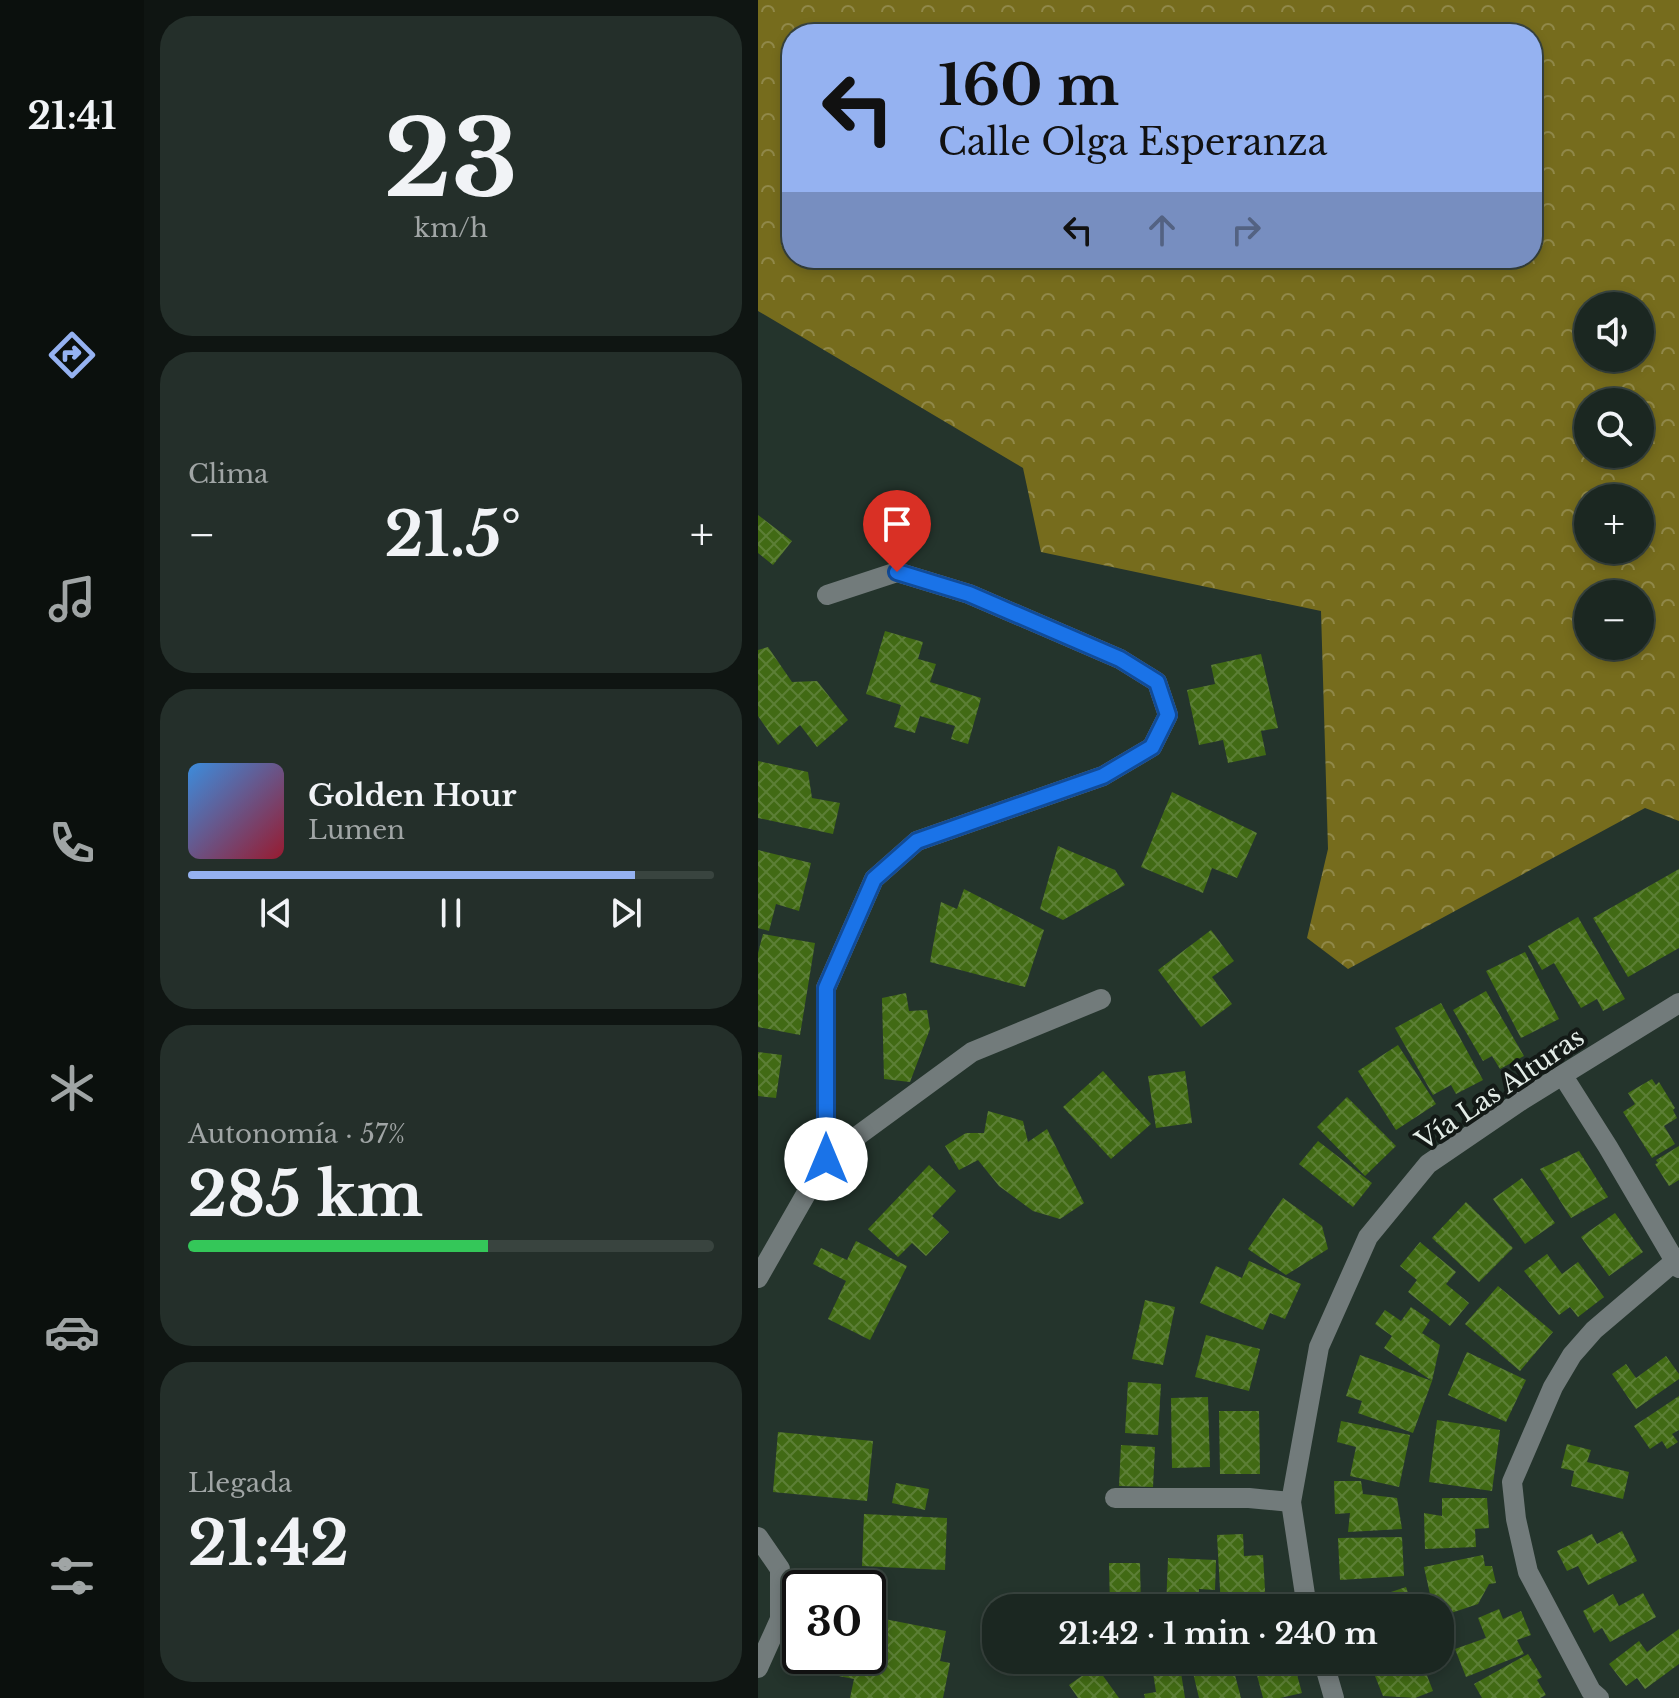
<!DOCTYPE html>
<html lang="es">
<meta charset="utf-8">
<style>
body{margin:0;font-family:"Libre Baskerville",serif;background:#242f2a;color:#f1f3f6;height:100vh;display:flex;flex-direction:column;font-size:30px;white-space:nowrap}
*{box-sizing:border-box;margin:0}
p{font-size:26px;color:#a0a5a5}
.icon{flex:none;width:44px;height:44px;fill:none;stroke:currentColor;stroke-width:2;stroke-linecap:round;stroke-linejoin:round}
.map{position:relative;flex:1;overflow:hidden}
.sheet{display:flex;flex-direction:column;gap:16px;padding:16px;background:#0f1512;width:614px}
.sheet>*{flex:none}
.top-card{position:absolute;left:24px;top:24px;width:760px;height:244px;border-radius:32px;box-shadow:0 4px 12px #0003,0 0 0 2px #39443f;background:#95b2f1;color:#111;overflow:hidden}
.controls{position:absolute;left:816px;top:292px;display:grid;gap:16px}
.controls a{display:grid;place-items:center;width:80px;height:80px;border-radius:50%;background:#1b2721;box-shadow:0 4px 12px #0003,0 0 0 2px #39443f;font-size:40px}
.speed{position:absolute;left:24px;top:1570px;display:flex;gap:16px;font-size:40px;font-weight:700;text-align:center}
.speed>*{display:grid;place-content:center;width:104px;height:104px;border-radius:50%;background:#1b2721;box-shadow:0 4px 12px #0003,0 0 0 2px #39443f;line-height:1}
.speed .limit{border:4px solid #111;border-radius:12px;background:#fff;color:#111}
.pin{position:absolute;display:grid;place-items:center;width:68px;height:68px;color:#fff;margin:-82px -34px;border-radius:50% 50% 50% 0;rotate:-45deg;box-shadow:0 0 8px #0007}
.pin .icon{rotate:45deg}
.me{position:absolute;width:88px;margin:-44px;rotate:0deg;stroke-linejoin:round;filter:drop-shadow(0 0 6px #0008)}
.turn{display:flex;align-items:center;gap:28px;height:168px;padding:0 24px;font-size:36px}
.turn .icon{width:104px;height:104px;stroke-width:2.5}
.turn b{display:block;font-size:56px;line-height:68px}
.lanes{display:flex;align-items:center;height:76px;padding:0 24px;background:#0003;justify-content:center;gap:40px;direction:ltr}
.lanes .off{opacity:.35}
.big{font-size:60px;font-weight:800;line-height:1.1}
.sheet .card{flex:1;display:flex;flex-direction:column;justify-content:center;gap:12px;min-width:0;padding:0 28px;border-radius:32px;background:#242f2a}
.sheet .dial{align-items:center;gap:0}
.dial b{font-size:104px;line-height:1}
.song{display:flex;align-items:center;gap:24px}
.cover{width:96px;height:96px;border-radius:12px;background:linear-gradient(135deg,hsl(210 70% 55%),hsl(350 70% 35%))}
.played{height:8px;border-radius:4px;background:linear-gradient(90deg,#95b2f1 85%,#39443f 85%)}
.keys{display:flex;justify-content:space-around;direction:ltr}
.heat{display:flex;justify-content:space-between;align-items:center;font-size:44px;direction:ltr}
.charge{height:12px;border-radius:6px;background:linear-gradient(90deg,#34c759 57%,#39443f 0)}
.trip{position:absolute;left:224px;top:1594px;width:472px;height:80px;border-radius:32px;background:#1b2721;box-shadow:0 4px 12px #0003,0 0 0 2px #39443f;font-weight:800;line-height:80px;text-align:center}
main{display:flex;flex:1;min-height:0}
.tabs{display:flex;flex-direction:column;width:144px;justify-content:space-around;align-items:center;background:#0b100d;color:#a0a5a5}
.tabs .icon{width:56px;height:56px}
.tabs .active{color:#95b2f1}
.tabs b{font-size:36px;color:#f1f3f6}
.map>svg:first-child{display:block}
.forest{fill:url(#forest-crowns);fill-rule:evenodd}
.building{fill:url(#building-cross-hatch)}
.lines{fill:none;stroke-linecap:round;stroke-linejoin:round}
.minor{stroke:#727b7b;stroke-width:20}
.route-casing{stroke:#114b97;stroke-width:20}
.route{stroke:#1a73e8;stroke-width:14}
.labels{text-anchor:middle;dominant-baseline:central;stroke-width:8;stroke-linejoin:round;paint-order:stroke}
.street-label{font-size:26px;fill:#e3ece7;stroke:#131916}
</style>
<main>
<nav class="tabs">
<b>21:41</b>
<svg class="icon active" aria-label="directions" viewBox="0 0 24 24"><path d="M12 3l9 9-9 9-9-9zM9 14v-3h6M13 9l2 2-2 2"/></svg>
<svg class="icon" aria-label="music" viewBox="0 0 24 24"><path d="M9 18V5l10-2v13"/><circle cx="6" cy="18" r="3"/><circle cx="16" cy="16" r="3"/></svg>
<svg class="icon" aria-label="phone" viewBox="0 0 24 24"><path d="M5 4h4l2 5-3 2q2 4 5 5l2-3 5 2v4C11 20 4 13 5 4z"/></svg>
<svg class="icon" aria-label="climate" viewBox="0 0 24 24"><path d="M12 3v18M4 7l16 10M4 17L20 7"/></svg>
<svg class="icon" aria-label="car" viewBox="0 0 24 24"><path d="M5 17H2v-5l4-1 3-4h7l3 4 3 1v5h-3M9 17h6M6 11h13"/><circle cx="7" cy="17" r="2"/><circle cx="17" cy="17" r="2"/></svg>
<svg class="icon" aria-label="filters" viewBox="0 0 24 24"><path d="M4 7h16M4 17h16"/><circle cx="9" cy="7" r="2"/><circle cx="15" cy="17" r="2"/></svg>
</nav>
<section class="sheet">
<div class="card dial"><b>23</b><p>km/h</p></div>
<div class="card"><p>Clima</p>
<div class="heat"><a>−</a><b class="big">21.5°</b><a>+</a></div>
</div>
<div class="card">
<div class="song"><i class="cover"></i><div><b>Golden Hour</b><p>Lumen</p></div></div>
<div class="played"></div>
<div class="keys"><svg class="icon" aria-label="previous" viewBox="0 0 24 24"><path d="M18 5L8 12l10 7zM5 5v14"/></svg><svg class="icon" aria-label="pause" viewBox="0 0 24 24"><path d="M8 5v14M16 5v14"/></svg><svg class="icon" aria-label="next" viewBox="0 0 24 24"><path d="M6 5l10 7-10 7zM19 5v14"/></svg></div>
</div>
<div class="card"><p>Autonomía · 57%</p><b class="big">285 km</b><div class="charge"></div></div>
<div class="card"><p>Llegada</p><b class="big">21:42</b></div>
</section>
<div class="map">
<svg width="921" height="1698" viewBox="0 0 921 1698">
<defs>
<pattern id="forest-crowns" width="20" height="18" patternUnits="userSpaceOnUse" patternTransform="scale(2)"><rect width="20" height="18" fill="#766c1d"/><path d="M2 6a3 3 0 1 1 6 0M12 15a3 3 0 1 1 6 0" fill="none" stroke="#908849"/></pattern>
<pattern id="building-cross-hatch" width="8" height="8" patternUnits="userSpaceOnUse" patternTransform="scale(2)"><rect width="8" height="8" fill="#416a14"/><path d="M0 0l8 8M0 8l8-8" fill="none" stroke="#5c7f36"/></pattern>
</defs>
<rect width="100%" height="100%" fill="#24342c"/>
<!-- forest -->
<path class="forest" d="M0,0H921V821L887,808L590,969L549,938L570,849L563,611L283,552L265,468L0,311ZM34,34H774V258H34ZM830,306H882V358H830ZM830,402H882V454H830ZM830,498H882V550H830ZM830,594H882V646H830Z"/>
<!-- building -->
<path class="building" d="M0,515L34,541L15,565L0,553Z
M127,631L165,642L160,659L178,664L172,682L223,698L210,744L193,739L197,726L162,716L157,733L136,727L143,705L108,694Z
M10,647L34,682L59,681L90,720L59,747L42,725L20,745L0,716V650Z
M503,654L520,728L503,731L508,755L470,763L465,740L441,745L429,690L457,684L453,665Z
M0,761L50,772L54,798L82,803L75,834L0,818Z
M414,792L499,833L479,878L454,868L445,893L383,867Z
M300,846L357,870L367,885L305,920L282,909Z
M0,850L53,863L41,911L18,904L11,931L0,928Z
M921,869V948L870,977L835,918Z
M206,889L286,930L267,987L172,962L183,902L199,909Z
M820,917L867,999L845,1011L839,999L823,1008L796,963L784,970L770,946Z
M453,930L476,961L454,977L474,1004L443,1027L400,970Z
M5,934L57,943L42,1035L0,1027V953Z
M767,952L801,1019L763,1038L728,971Z
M728,991L766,1056L742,1069L734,1056L725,1061L695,1010Z
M148,993L151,1011L169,1010L172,1029L152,1082L126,1079L124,998Z
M683,1003L725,1080L698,1094L693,1085L675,1095L637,1028Z
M640,1045L678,1104L638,1130L600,1071Z
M0,1052L24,1055L18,1098L0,1096Z
M345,1071L393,1124L353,1159L305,1107Z
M427,1071L434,1123L398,1128L390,1076Z
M894,1079L898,1085L901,1082L917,1108L915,1110L919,1118L906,1126L917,1144L894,1158L865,1112L877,1104L870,1093Z
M589,1097L638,1146L607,1176L559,1127Z
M230,1111L265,1121L270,1142L289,1129L326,1203L302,1219L275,1211L241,1186L220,1160L201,1170L187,1146L208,1133H226Z
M560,1141L614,1183L595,1207L541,1164Z
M921,1146V1180L911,1186L897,1164L900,1163L898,1160Z
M821,1151L850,1197L813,1218L782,1169Z
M171,1165L198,1191L174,1216L191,1232L168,1256L154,1243L140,1257L110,1229Z
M764,1178L797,1223L767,1244L735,1199Z
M525,1198L564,1226L570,1249L528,1275L490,1249Z
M708,1202L755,1248L721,1282L674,1238Z
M857,1213L885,1252L851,1276L823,1237Z
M98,1241L149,1266L112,1340L70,1319L88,1281L55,1264L63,1248L89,1260Z
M662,1242L698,1272L688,1284L711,1303L692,1326L650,1292L659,1280L642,1266Z
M789,1254L804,1274L820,1262L846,1297L820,1317L812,1307L801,1315L766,1271Z
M491,1261L543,1284L527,1319L512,1313L505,1330L442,1303L458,1266L484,1278Z
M740,1286L795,1332L762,1371L707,1324Z
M387,1300L417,1307L405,1365L374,1359Z
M653,1307L672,1320L664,1333L682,1345L674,1381L655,1433L600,1413L604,1401L588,1396L602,1355L674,1381L626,1348L634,1336L617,1324L627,1310L643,1321Z
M448,1335L502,1349L491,1391L437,1377Z
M709,1352L768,1380L748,1422L690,1395Z
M908,1356L921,1374V1379L878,1409L854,1374L868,1364L878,1378Z
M370,1382L403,1384L400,1435L367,1433Z
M921,1396V1430L914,1434L920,1442L909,1449L904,1441L892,1449L876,1426Z
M450,1397L452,1467L414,1468L413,1398Z
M461,1411H501L502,1474H462Z
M679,1420L742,1430L734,1491L671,1482Z
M583,1421L652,1435L641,1487L592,1476L598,1447L579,1442Z
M20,1432L115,1441L109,1501L15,1492Z
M809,1444L833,1450L829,1462L871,1472L865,1499L813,1486L816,1471L803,1468Z
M363,1445L397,1447L395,1487L361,1486Z
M576,1481H603L605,1494L639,1498L644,1529L590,1532L592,1513L577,1514Z
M138,1483L171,1489L167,1510L134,1503Z
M684,1498H729L731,1528L717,1529L718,1547L667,1549L666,1513L684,1516Z
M106,1514L189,1518L187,1570L104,1566Z
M864,1531L879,1561L830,1585L820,1566L809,1571L799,1551L834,1534L839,1544Z
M485,1534L486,1556L505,1555L508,1608H463L459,1535Z
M644,1537L646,1576L582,1580L580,1538Z
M725,1555L727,1566H734L738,1583L731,1584L720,1604L693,1613L691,1609L682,1612V1608H675L666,1567Z
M410,1558L458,1560L457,1590L441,1589L440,1608H408Z
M351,1563H382L383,1608H352Z
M648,1587L655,1608H589L621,1596Z
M885,1593L898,1617L852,1642L844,1628L836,1633L825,1611L855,1594L861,1606Z
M741,1609L745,1619L763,1611L773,1635L759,1640L766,1654L708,1677L697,1649L728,1638L720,1618Z
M111,1616L188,1631L182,1661L192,1663L185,1698H92L96,1679L65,1673L68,1656H110Z
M921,1629V1664L887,1689L879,1678L868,1686L851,1664L881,1641L889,1652Z
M770,1654L784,1677L779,1680L788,1695L782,1698H724L716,1684Z
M393,1660H421L427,1698H387L386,1694L398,1692Z
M432,1660H473L483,1698H441Z
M495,1660H535L544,1693L522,1698H505Z
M663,1660L675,1691L657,1698L625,1696L611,1661Z
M338,1666L361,1698H320L311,1685Z"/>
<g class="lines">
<!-- minor -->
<path class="minor" d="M805,1076L850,1147L921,1268
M68,1159L214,1052L343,999
M0,1278L68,1159V988L116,879L159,841L345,776L394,747L410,715L399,682L362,659L211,594L139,572L69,595
M357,1498H491L533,1502
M0,1537L22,1569V1619L0,1668
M549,1608L533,1502L561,1347L610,1237L670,1164L764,1100L921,1003
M565,1660L576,1698
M841,1698L833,1691L770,1572L758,1519L754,1482L795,1387L814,1355L836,1330L917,1261"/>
</g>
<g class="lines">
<defs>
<path id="route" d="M68,1159V988L116,879L159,841L345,776L394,747L410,715L399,682L362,659L211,594L139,572"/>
</defs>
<!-- route casing -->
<use href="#route" class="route-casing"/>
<!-- route -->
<use href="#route" class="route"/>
</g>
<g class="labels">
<!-- street labels -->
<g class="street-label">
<text transform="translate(742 1089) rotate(-34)">Vía Las Alturas</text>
</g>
</g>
</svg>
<div class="controls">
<a><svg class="icon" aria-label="sound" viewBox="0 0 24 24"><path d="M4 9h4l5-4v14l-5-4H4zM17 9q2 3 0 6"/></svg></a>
<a><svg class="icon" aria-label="search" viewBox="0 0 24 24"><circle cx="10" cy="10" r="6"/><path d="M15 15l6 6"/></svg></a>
<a>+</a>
<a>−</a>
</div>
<div class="speed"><div class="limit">30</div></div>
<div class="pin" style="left:139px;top:572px;background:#d93025"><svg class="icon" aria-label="arrive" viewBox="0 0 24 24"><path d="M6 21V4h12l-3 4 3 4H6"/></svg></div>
<svg class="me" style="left:68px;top:1159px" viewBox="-20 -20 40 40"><circle r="19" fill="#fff"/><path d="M0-13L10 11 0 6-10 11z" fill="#1a73e8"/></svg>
<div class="trip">21:42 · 1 min · 240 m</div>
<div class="top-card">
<div class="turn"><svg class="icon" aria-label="left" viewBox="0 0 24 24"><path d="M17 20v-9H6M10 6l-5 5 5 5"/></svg><div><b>160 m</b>Calle Olga Esperanza</div></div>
<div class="lanes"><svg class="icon" aria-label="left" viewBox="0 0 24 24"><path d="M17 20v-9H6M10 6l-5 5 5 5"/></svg><svg class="icon off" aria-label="ahead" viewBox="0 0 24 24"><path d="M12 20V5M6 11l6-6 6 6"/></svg><svg class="icon off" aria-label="right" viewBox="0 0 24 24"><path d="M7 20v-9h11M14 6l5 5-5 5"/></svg></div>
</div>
</div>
</main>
